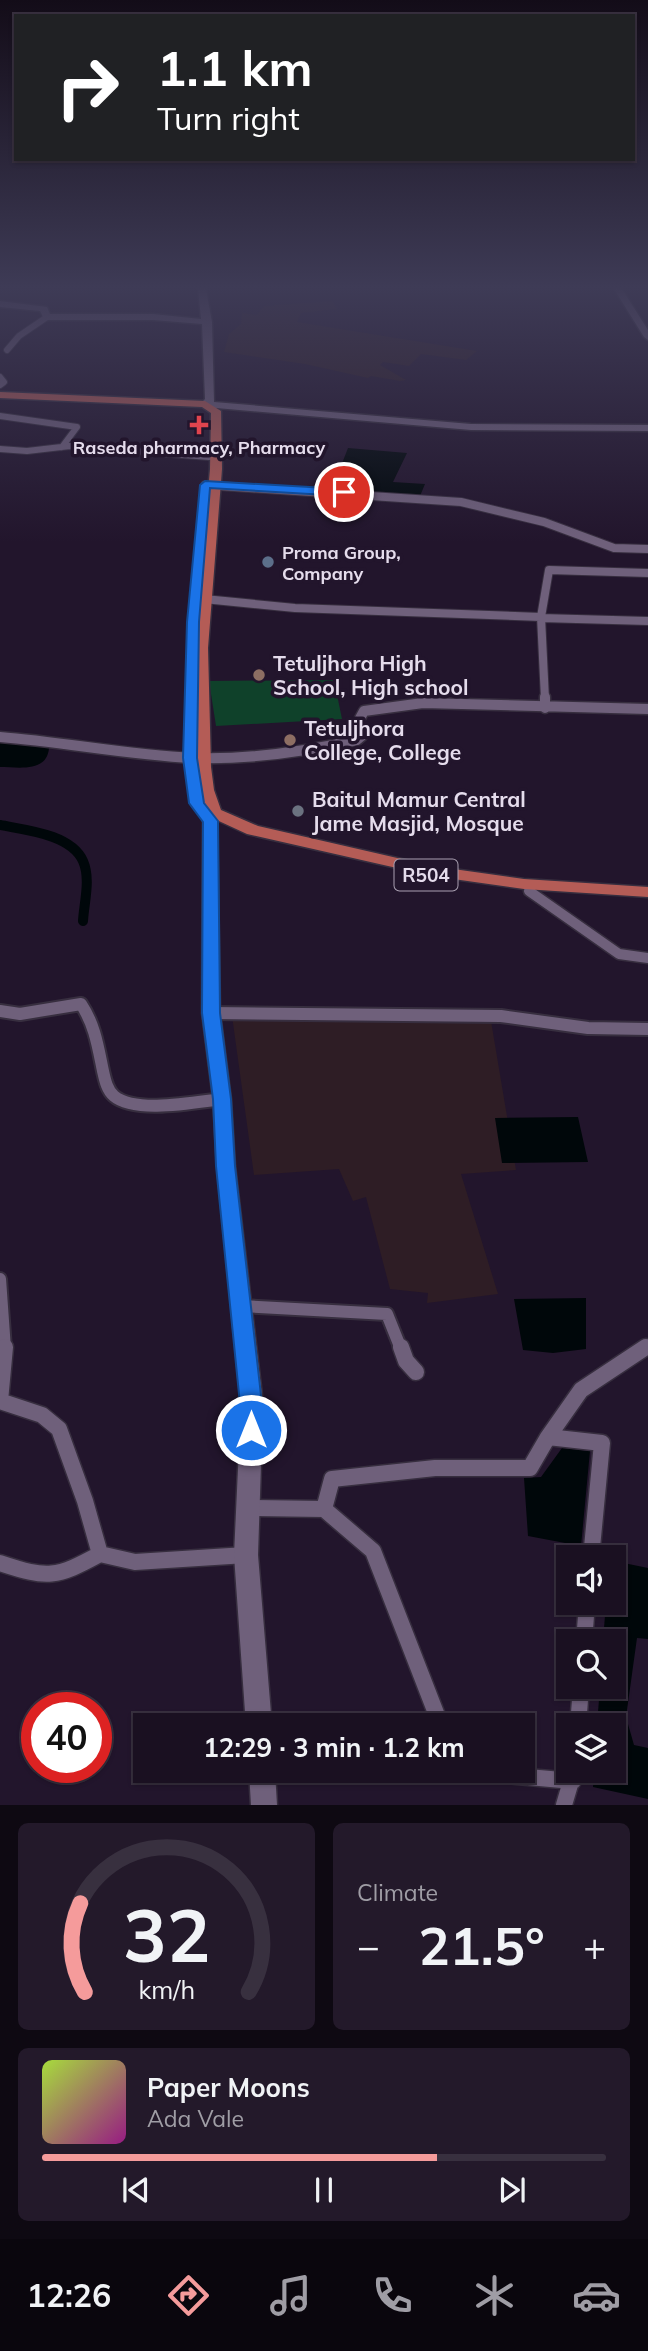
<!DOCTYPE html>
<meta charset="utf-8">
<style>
body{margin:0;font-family:Mulish,sans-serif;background:#23192a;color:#f1f3f6;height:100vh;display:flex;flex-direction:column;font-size:26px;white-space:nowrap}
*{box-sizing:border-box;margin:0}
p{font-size:23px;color:#9f9da5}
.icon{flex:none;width:38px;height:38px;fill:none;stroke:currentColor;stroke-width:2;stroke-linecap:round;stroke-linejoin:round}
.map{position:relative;height:1805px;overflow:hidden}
.drawer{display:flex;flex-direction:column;gap:18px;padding:18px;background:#0e0912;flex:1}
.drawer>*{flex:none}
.top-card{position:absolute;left:14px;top:14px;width:621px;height:147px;border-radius:0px;box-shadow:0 2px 5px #0004,0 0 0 2px #38303f;background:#202124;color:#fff;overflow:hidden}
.controls{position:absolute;left:556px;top:1545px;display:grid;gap:14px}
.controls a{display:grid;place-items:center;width:70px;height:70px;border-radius:0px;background:#1a1021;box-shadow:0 2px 5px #0004,0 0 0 2px #38303f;font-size:35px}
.speed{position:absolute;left:21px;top:1692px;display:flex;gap:14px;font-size:35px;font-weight:700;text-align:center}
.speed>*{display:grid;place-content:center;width:91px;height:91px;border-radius:50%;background:#1a1021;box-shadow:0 2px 5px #0004,0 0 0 2px #38303f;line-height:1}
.speed .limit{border:10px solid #d22;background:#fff;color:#111}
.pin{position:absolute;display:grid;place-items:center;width:60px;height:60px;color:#fff;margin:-30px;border:4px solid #fff;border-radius:50%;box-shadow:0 2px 7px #0007}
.me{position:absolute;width:77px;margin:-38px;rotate:0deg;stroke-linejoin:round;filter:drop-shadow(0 0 5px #0008)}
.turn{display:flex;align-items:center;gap:24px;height:147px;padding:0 28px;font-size:32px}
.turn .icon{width:91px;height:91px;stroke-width:2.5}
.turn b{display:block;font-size:49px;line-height:60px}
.big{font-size:52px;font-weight:700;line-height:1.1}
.drawer .tile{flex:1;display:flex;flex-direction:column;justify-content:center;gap:10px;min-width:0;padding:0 24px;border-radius:10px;background:#23192a}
.drawer .dial{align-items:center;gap:0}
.dial svg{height:182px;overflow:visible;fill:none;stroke:#38303f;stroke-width:7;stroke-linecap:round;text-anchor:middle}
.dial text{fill:#f1f3f6;stroke:none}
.song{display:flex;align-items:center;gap:21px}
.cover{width:84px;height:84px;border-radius:10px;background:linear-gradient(135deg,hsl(80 70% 55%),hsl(310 70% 35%))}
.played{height:7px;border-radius:4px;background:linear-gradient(90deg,#f59b9b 70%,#38303f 70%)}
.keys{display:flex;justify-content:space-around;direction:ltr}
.heat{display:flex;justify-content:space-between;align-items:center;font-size:38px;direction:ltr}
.drawer .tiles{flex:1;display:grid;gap:18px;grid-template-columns:1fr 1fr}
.tile:last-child{grid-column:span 2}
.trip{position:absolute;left:133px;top:1713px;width:402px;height:70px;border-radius:0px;background:#1a1021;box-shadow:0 2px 5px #0004,0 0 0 2px #38303f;font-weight:700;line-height:70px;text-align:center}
.menu{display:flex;height:112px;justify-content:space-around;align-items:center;background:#0a060d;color:#9f9da5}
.menu .icon{width:49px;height:49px}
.menu .on{color:#f59b9b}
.menu b{font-size:32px;color:#f1f3f6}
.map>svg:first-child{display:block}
.industrial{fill:#2e1d25}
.green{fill:#0f412a}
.water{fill:#00070a}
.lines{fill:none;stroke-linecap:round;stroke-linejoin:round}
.canal{stroke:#00070a;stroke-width:10}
.street-far4-casing{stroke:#372e3f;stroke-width:8}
.street-far3-casing{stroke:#372e3f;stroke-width:10}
.street-far2-casing{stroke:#372e3f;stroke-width:13}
.street-far1-casing{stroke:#372e3f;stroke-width:16}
.street-casing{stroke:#372e3f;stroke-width:19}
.secondary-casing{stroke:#372e3f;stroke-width:3}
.primary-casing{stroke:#372e3f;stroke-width:3}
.street-far4{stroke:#6f607b;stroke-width:6}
.street-far3{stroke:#6f607b;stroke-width:8}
.street-far2{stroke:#6f607b;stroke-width:10}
.street-far1{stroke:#6f607b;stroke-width:12}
.street{stroke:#6f607b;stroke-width:16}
.secondary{fill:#6f607b;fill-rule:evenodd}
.primary{fill:#b45c56;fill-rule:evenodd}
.route{fill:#1a73e8;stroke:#114b97;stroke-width:2}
.health-dot{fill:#e0444e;stroke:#22152c;stroke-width:2.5}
.service-dot{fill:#5c6f8a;stroke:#22152c;stroke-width:2.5}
.education-dot{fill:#8d6e63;stroke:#22152c;stroke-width:2.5}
.worship-dot{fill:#6b7280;stroke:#22152c;stroke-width:2.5}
.labels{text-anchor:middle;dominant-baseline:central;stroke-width:7;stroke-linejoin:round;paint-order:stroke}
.far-poi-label{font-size:18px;font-weight:bold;fill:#e5dcec;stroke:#22152c}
.shield{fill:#22152c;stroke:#aaa0b2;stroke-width:2}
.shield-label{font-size:19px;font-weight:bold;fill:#e5dcec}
.poi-label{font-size:21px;font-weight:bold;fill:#e5dcec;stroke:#22152c;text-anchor:start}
</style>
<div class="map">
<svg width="648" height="1805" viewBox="0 0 648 1805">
<rect width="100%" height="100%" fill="#22152c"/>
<!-- industrial -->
<path class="industrial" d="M332,301L337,309L301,313L297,322L477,351L466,360L421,354L409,366L383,362L380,365L406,380L400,381L371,376L368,378L305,364L224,352L229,334L241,324L242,313L257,315L264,306Z
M232,1016L491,1021L516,1170L461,1174L498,1294L427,1303L428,1293L390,1289L366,1197L353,1201L339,1169L254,1175Z"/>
<!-- green -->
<path class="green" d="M334,680L342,719L216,726L209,681Z"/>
<!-- water -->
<path class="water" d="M348,448L407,453L393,482L425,484L420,496L332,489Z
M0,743L31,744L49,748C47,773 18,767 0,767Z
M578,1117L588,1162L502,1163L495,1118Z
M586,1298V1349L553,1353L523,1350L514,1299Z
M562,1448L590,1451L581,1546L528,1536L524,1478L541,1477Z
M614,1561L648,1568V1639L637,1638L626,1717L634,1745L648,1748V1799L593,1787L594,1771H614V1726L597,1725L600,1687H614V1642L603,1641L606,1603H614Z"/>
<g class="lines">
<!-- canal -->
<path class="canal" d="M0,825C25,830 71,834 83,861C91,879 84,903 83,921"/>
<defs>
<path id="street-far4" d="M7,350L19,336L47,317
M0,377L4,382L0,385
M0,416L77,427L62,447
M0,449L27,451L70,446L209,457"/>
<path id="street-far3" d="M205,485L461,502L544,522L614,548L648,549
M194,598L295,608L541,617
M541,618L648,621
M545,699L541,617L549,570L648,573"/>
<path id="street-far2" d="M545,697V708
M0,737C64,742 128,755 192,758C247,760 303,752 357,740L363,735L358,722L364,711L423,703L648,709
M529,891L619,954L648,958"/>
<path id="street-far1" d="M0,1011L20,1014L81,1004C95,1025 98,1047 103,1071C105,1080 107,1090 114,1096C135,1114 196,1102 222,1099
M211,1013L501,1016L588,1028L648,1029
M0,1279L5,1349
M241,1306L387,1314L401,1349
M643,1349L648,1346"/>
<path id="street" d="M401,1347L406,1361L416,1372
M0,1401L5,1347
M0,1401L42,1415L59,1429L85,1501L100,1554L135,1562L246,1555
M548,1437L581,1390L646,1347
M248,1508L324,1509L373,1551L441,1726
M324,1509L332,1479L435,1468H530L548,1437L602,1443L591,1558
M0,1563C48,1579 56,1578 100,1554
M584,1642L587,1603
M578,1726L581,1687
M459,1771L573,1781
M564,1805L574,1771"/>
<path id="secondary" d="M198,289H206L212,322L214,402L471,424L648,425V431L471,430L205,407L200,404L205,399L202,324L153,320H47L44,319L40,311L0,307V301L47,307L50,314H153L201,319Z
M614,289H622L648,330V340L644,337Z
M214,809L221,813L217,821L220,1013L231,1099L235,1166L263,1404L258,1555L272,1726H246L234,1555L241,1404L217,1166L213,1099L202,1013L203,821L209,810Z
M249,1771H275L277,1805H251Z"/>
<path id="primary" d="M0,392L205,401L221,411L222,469L208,648L211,767L214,790L221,810L258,826L432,866L524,879L648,887V897L524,889L432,876L247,834L208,816L198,790L195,767L194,648L210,469L211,413L202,407L0,398Z"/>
</defs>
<!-- street-far4 casing -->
<use href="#street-far4" class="street-far4-casing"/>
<!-- street-far3 casing -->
<use href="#street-far3" class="street-far3-casing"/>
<!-- street-far2 casing -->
<use href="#street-far2" class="street-far2-casing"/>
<!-- street-far1 casing -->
<use href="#street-far1" class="street-far1-casing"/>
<!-- street casing -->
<use href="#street" class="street-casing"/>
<!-- secondary casing -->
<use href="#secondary" class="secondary-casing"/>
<!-- primary casing -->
<use href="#primary" class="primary-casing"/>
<!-- street-far4 -->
<use href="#street-far4" class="street-far4"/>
<!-- street-far3 -->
<use href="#street-far3" class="street-far3"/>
<!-- street-far2 -->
<use href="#street-far2" class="street-far2"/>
<!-- street-far1 -->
<use href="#street-far1" class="street-far1"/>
<!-- street -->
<use href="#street" class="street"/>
<!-- secondary -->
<use href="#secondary" class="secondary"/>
<!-- primary -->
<use href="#primary" class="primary"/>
</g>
<!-- sky -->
<linearGradient id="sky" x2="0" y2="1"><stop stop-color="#130c18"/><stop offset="0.53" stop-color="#3e3b56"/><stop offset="1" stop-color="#3e3b56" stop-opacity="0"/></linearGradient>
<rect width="648" height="542" fill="url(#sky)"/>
<!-- route -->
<path class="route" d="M205,481L344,489L350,492L344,496L210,488L199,622L197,758L204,803L218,821L220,1013L231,1099L235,1166L262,1404V1430L258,1436L251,1439L243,1436L239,1430L240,1404L216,1166L213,1099L202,1013L203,822L189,803L183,758L187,622L200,485Z"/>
<!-- markers -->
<path class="health-dot" d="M195.5 414.5h7v7h7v7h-7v7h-7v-7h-7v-7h7z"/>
<circle class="service-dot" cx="268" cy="562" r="7"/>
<g class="education-dot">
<circle cx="259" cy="675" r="7"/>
<circle cx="290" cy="740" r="7"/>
</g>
<circle class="worship-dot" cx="298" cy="811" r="7"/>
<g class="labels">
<!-- far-poi labels -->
<g class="far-poi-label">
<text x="199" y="447">Raseda pharmacy, Pharmacy</text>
<text x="282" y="552" text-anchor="start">Proma Group,<tspan x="282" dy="21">Company</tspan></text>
</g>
<!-- shield labels -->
<rect class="shield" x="394.5" y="859.5" width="63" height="31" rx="5"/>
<g class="shield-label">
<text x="426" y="875">R504</text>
</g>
<!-- poi labels -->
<g class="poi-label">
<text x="273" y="663">Tetuljhora High<tspan x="273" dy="24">School, High school</tspan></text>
<text x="304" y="728">Tetuljhora<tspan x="304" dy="24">College, College</tspan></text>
<text x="312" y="799">Baitul Mamur Central<tspan x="312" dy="24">Jame Masjid, Mosque</tspan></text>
</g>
</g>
</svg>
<div class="controls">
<a><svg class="icon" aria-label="sound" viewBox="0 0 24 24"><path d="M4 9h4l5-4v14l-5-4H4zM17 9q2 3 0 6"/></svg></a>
<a><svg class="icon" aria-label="search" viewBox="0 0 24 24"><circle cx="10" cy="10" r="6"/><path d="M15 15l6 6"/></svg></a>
<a><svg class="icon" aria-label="layers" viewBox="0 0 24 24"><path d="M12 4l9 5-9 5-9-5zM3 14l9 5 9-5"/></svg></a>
</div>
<div class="speed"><div class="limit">40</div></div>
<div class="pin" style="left:344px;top:492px;background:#d93025"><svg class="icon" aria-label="arrive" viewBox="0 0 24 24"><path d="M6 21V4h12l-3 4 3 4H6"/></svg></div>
<svg class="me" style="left:251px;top:1430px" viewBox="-20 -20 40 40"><circle r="17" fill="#1a73e8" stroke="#fff" stroke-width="3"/><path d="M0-11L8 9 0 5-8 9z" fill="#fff"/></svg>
<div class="trip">12:29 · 3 min · 1.2 km</div>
<div class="top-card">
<div class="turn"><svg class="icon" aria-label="right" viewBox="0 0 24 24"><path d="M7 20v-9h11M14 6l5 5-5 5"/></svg><div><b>1.1 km</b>Turn right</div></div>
</div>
</div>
<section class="drawer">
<div class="tiles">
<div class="tile dial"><svg viewBox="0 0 100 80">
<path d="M14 69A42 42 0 1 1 86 69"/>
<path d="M14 69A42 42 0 0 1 12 30" stroke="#f59b9b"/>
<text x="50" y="56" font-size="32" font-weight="700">32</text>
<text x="50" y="72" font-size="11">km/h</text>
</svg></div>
<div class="tile"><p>Climate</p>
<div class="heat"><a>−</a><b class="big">21.5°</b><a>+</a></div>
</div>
<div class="tile">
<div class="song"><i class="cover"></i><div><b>Paper Moons</b><p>Ada Vale</p></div></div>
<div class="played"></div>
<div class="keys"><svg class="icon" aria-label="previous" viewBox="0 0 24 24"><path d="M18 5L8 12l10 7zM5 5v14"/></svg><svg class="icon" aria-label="pause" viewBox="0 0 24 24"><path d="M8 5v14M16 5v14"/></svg><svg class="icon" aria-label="next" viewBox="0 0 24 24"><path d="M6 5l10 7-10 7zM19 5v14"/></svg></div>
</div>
</div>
</section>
<nav class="menu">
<b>12:26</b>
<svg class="icon on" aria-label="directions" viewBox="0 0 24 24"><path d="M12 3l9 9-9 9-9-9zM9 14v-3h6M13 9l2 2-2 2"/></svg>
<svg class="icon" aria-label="music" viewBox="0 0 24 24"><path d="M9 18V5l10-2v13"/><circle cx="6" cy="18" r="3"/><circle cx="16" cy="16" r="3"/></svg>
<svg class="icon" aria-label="phone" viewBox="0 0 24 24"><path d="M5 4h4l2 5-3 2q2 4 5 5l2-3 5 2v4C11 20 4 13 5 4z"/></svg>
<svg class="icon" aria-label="climate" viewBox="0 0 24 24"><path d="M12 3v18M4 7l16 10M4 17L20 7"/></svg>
<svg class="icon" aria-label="car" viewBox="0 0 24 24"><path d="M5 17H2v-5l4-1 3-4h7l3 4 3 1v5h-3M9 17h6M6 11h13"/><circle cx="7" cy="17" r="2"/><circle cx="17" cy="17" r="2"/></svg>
</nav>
